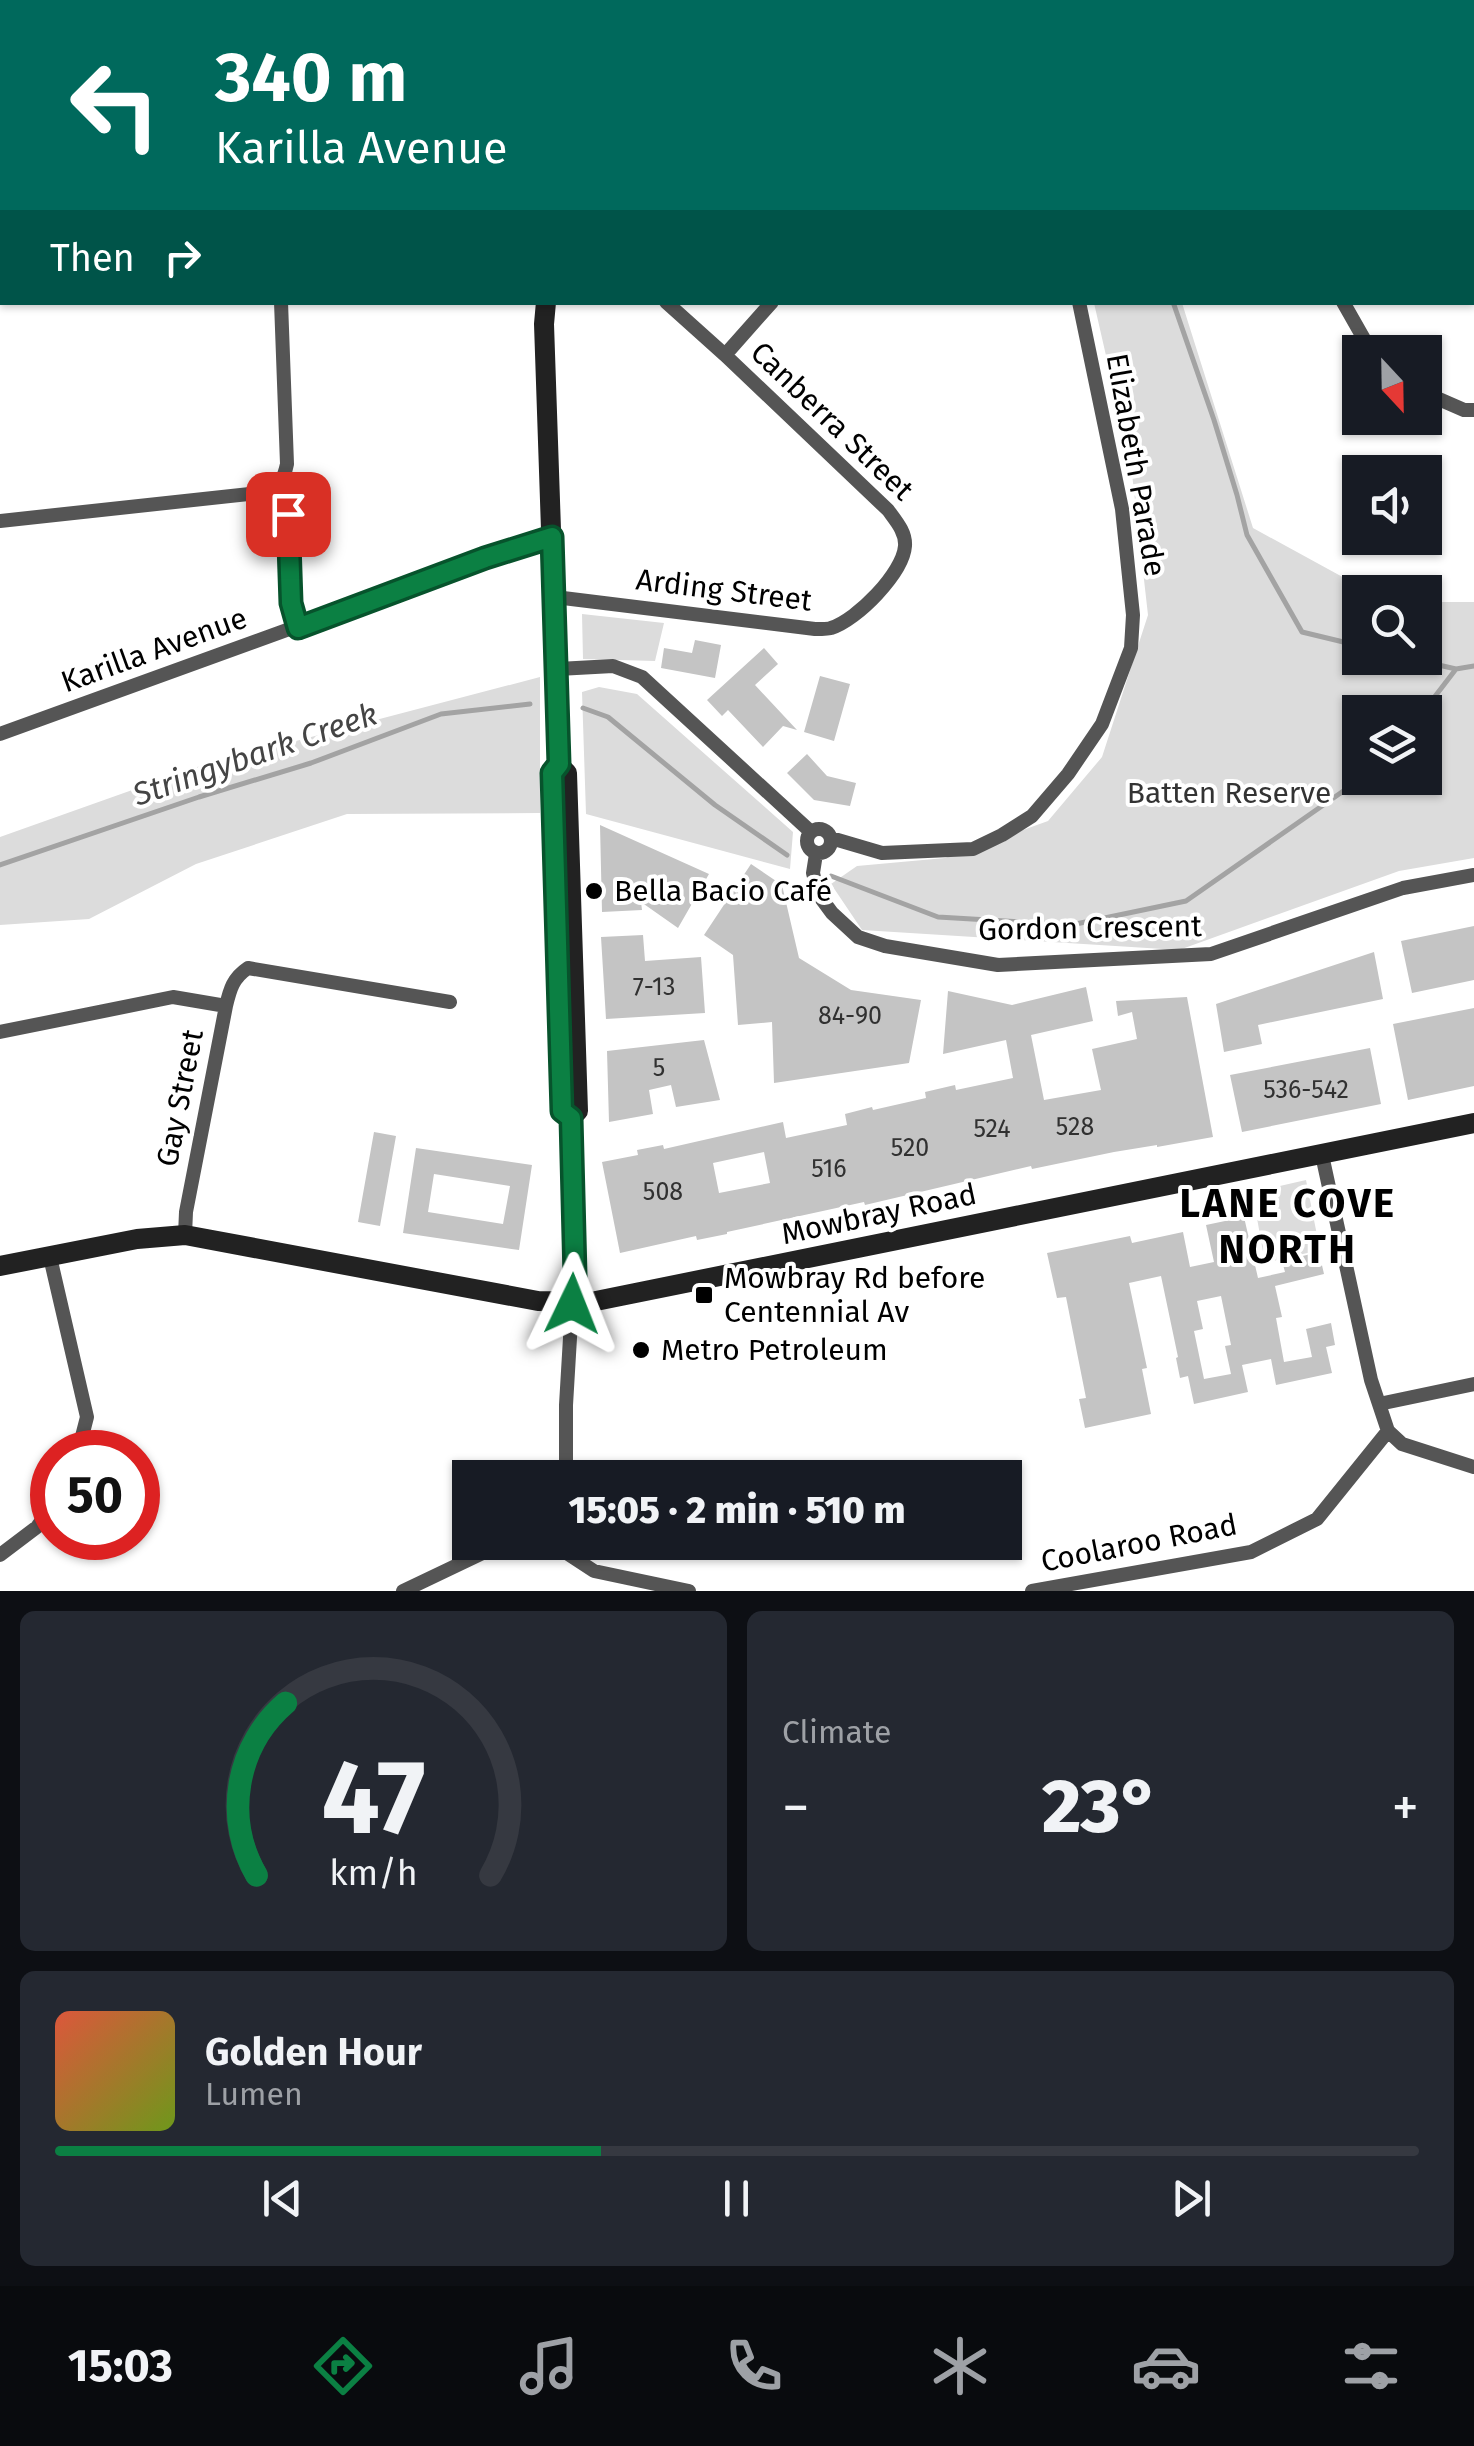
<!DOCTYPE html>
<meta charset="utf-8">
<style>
body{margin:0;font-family:"Fira Sans",sans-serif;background:#242831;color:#f1f3f6;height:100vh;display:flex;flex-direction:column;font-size:38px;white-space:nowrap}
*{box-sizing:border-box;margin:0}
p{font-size:32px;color:#9ea1a6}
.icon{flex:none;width:55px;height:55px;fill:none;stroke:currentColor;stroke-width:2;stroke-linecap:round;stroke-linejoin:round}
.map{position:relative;height:1591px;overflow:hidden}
.panel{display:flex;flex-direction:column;gap:20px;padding:20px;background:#0d0f14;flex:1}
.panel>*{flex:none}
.guide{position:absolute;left:0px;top:0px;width:1475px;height:305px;box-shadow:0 2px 8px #0004;background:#00695c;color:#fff;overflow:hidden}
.needle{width:65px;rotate:158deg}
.controls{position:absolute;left:1342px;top:335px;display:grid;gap:20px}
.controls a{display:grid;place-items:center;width:100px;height:100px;border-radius:0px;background:#171b24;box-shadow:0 2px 8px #0004;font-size:50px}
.speed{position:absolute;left:30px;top:1430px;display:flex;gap:20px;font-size:50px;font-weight:700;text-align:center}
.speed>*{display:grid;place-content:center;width:130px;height:130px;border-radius:50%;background:#171b24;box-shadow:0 2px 8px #0004;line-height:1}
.speed .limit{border:15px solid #d22;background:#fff;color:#111}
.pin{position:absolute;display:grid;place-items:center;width:85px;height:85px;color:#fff;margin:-42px;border-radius:20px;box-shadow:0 5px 15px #0006}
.me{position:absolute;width:110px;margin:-55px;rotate:2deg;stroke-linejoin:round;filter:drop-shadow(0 0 8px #0008)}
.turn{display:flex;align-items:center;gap:35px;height:210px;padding:0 50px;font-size:45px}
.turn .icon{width:130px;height:130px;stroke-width:2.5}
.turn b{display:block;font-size:70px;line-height:85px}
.then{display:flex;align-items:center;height:95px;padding:0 50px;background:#0003;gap:20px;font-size:38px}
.big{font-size:75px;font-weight:800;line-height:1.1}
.panel .widget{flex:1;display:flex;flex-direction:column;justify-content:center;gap:15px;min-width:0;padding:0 35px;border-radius:15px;background:#242831}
.panel .dial{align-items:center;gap:0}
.dial svg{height:260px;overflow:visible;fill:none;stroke:#363941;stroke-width:7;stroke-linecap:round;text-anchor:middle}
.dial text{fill:#f1f3f6;stroke:none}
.song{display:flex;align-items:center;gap:30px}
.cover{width:120px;height:120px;border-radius:15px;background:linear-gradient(135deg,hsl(10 70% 55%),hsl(80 70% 35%))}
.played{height:10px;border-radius:5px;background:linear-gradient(90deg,#0b8043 40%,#363941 40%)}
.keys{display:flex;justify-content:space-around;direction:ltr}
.heat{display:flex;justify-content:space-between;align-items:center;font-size:55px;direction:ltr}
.panel .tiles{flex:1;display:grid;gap:20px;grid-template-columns:1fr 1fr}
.widget:last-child{grid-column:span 2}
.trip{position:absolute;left:452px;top:1460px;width:570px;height:100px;border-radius:0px;background:#171b24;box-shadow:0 2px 8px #0004;font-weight:800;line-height:100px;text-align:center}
.dock{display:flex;height:160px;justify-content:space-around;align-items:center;background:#090b0e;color:#9ea1a6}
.dock .icon{width:70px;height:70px}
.dock .on{color:#0b8043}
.dock b{font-size:45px;color:#f1f3f6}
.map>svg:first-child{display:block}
.green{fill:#dcdcdc;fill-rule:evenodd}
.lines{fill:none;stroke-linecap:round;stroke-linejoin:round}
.stream{stroke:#a3a3a3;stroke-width:5}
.building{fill:#c4c4c4;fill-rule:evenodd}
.motorway-tunnel{stroke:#d9d9d9;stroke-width:25;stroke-dasharray:25 12;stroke-linecap:butt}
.minor{stroke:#555;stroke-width:14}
.secondary{stroke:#222;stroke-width:20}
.primary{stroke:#000;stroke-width:22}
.route-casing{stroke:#07532c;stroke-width:25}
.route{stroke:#0b8043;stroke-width:18}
.poi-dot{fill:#000;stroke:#fff;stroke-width:4}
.labels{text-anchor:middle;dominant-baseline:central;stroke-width:8;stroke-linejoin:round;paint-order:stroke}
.number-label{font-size:25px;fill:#313131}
.street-label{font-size:30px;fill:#000;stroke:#fff}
.park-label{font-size:30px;fill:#333;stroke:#fff}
.poi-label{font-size:30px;fill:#000;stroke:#fff;text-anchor:start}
.water-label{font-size:32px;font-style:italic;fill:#444;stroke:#fff}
.district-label{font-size:40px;font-weight:bold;letter-spacing:2.5px;fill:#000;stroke:#fff}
</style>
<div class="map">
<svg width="1474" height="1591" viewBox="0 0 1474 1591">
<rect width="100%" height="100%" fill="#fff"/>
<!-- green -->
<path class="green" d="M1094,303H1182L1253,528L1370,592H1360V658H1425V602H1474V858L1399,871L1179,950L862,930L831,884L857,866L945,858L1048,821L1102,757L1148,615L1131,465ZM1360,712H1425V778H1360Z
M582,614L664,623L655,661L583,659Z
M540,677V813L347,814L196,864L89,919L0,925V837L197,767Z
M599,687L637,694L793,832L790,869L586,814L582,692Z
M1306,1180L1320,1250L1265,1263L1255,1207L1258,1191Z"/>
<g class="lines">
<!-- stream -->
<path class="stream" d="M1173,302L1214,420L1237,495L1247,535L1302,632L1360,646
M1408,658L1456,669
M583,708L608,717L715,805L787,855
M1423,712L1456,669L1474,666
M0,865L199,797L311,763L441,714L530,704
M831,876L938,917L1071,925L1186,901L1362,778"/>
</g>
<!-- building -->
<path class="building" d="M695,640L721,645L715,678L661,668L664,648L692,653Z
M764,648L778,664L755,685L797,730L783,726L763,747L728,710L722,716L707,700Z
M820,676L850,684L834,741L804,732Z
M807,754L827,776L856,783L850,806L814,800L787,773Z
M600,825L709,874L678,928L641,902L642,910L602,912Z
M751,864L782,885L799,958L851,990L921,1000L909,1063L774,1083L772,1022L738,1025L733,955L704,935Z
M1474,926V980L1412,993L1401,941Z
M643,935L645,961L701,957L705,1013L606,1019L601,937Z
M1374,952L1383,999L1258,1025L1262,1044L1224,1052L1216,1004Z
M1086,987L1093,1021L1031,1035L1044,1100L1101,1090L1092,1049L1137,1039L1132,1012L1118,1016L1116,1001L1187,997L1213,1137L1157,1147V1145L1114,1152L1032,1169L1031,1166L865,1205L864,1202L727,1232V1234L697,1240L696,1236L620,1253L602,1162L638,1155L637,1150L663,1145L664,1149L783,1122L786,1138L847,1125L845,1114L872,1107L873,1110L926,1098L925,1092L955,1085L956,1090L1013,1078L1006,1040L943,1054L948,991L1012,1005ZM764,1152L770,1183L719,1193L713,1163Z
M1474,1008V1086L1408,1100L1393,1024Z
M704,1040L720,1100L676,1107L671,1085L649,1090L653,1114L609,1122L607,1051Z
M1370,1048L1381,1104L1242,1132L1230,1075Z
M374,1132L396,1136L380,1226L358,1222Z
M416,1148L532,1165L519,1250L403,1233ZM434,1174L510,1186L503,1224L428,1212Z
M1244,1217L1258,1278L1285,1272L1282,1261L1319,1252L1324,1274L1275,1286L1282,1317L1276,1318L1284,1362L1312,1357L1306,1329L1331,1323L1335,1345L1326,1347L1332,1373L1276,1385L1271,1359L1242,1365L1248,1392L1194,1404L1188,1376L1180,1378L1176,1358L1178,1357L1161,1276L1129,1283L1147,1368L1142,1369L1151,1414L1085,1428L1079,1399L1086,1398L1066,1297L1057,1298L1047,1253L1130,1236L1132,1243L1183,1232L1190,1267L1214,1262L1206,1225ZM1221,1296L1231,1345L1225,1346L1231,1374L1204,1379L1194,1331L1203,1329L1197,1301Z"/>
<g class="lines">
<!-- motorway-tunnel -->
<path class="motorway-tunnel" d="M1250,2L1265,0
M0,187L2,186"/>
<!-- minor -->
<path class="minor" d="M1017,0L1018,2
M1210,0V2
M1439,0L1440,2
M1472,66L1474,69
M0,290H2
M1343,302L1368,346L1374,352
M725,355L772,302
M1425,393L1464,410H1474
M288,514L291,603L297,627
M0,521L267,492C280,487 284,478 287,464L281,302
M555,597L815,629C818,629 829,629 831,628C857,620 903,573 905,546C906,532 896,521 888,510L725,355L666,302
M558,669L613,666L642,677L811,832
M0,734L485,558L552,537
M807 841a12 12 0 1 1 24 0a12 12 0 1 1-24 0Z
M831,838L882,853L973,849L1002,835L1032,816L1068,774L1102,724L1131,648L1133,615L1122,509L1079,302
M816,854L813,873L818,894L832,913L858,937L885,946L998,965L1211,954L1403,888L1474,875
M0,1032L173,997L226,1006
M1322,1155L1371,1380L1388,1431L1402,1444L1474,1467
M185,1235L186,1212L226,1006C230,989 233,978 248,968L450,1002
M50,1257L87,1417L78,1452
M1379,1404L1474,1384
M566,1478V1405L572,1304
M0,1555L37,1527L52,1506
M403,1591L489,1550L531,1545L547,1546L565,1552L594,1571L689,1591
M1032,1591L1251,1552L1317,1519L1388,1431"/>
<!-- secondary -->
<path class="secondary" d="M546,302L544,324L559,765L552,773L562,1111L571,1118
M559,765L567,773L578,1111L571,1118L575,1282L572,1304
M0,1266L137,1239L185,1235L538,1301L591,1302L1474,1123"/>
<!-- primary -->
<path class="primary" d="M808,0L813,2
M725,2L727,0
M747,2L750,0
M842,2L857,0
M982,2L996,0
M0,121H2
M0,140H2"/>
</g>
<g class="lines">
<defs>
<path id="route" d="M288,514L291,603L298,628L485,558L552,537L559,764L552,773L562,1111L571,1118L575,1276L572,1304"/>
</defs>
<!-- route casing -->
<use href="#route" class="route-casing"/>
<!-- route -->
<use href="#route" class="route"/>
</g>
<!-- markers -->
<g class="poi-dot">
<circle cx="594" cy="891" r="10"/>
<rect x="694" y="1285" width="20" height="20" rx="5"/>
<circle cx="641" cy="1350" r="10"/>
</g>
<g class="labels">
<!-- number labels -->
<g class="number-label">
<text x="654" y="987">7-13</text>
<text x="850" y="1016">84-90</text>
<text x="659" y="1068">5</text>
<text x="1306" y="1090">536-542</text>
<text x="1075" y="1127">528</text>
<text x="992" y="1129">524</text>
<text x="910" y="1148">520</text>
<text x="829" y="1169">516</text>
<text x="663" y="1192">508</text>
</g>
<!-- street labels -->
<g class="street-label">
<text transform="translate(832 421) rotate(44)">Canberra Street</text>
<text transform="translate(1136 465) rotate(80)">Elizabeth Parade</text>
<text transform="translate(724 590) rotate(7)">Arding Street</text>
<text transform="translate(154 650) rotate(-20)">Karilla Avenue</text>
<text transform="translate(1090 928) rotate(-1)">Gordon Crescent</text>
<text transform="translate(180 1098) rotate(-79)">Gay Street</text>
<text transform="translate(879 1214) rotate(-12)">Mowbray Road</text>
<text transform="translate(1139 1543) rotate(-11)">Coolaroo Road</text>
</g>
<!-- park labels -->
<g class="park-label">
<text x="1229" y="793">Batten Reserve</text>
</g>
<!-- poi labels -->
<g class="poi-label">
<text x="614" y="891">Bella Bacio Café</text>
<text x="724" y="1278">Mowbray Rd before<tspan x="724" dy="34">Centennial Av</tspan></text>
<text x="661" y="1350">Metro Petroleum</text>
</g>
<!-- water labels -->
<g class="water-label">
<text transform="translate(255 754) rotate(-19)">Stringybark Creek</text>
</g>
<!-- district labels -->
<g class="district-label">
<text x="1288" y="1204">LANE COVE<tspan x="1288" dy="46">NORTH</tspan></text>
</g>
</g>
</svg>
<div class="controls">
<a><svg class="needle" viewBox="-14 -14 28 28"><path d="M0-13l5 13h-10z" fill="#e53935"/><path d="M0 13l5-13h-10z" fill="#9ea1a6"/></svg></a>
<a><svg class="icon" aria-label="sound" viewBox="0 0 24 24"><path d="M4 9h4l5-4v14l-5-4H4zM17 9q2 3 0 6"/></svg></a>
<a><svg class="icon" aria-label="search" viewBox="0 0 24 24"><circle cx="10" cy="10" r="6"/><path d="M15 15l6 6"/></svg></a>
<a><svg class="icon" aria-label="layers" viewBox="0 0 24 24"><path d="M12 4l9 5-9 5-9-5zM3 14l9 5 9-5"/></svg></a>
</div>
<div class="speed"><div class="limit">50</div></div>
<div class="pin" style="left:288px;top:514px;background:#d93025"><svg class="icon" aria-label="arrive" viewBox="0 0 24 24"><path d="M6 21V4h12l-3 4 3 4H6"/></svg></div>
<svg class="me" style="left:572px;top:1304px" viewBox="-20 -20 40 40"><path d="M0-17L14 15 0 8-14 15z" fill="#0b8043" stroke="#fff" stroke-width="4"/></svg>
<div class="trip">15:05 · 2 min · 510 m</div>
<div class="guide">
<div class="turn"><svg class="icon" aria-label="left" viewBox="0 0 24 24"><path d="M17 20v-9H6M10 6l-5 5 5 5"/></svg><div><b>340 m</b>Karilla Avenue</div></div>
<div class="then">Then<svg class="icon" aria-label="right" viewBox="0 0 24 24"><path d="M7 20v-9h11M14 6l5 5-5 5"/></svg></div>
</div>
</div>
<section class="panel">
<div class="tiles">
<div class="widget dial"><svg viewBox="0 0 100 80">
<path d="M14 69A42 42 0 1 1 86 69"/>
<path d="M14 69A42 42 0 0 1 23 16" stroke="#0b8043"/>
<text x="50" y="56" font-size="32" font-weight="700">47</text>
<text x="50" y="72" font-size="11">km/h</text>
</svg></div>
<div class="widget"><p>Climate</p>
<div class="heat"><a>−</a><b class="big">23°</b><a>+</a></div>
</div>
<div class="widget">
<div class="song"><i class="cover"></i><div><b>Golden Hour</b><p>Lumen</p></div></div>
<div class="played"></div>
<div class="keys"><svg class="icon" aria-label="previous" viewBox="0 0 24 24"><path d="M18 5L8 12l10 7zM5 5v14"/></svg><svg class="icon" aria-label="pause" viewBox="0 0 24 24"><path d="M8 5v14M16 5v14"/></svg><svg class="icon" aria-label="next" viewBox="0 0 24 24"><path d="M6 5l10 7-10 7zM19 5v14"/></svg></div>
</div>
</div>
</section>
<nav class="dock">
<b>15:03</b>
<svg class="icon on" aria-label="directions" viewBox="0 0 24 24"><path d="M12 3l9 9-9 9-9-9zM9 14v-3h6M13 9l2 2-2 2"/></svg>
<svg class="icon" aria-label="music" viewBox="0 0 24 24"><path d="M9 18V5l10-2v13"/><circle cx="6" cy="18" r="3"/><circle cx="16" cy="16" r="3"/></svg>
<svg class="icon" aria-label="phone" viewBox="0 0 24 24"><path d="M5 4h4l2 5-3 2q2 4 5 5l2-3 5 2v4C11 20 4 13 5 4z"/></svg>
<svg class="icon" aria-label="climate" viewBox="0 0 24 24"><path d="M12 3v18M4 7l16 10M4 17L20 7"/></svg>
<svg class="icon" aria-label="car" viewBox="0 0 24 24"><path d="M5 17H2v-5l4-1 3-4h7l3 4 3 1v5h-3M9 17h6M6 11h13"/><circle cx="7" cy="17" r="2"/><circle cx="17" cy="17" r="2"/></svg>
<svg class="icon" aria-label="filters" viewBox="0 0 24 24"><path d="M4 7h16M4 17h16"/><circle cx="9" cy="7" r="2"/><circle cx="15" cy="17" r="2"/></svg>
</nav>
